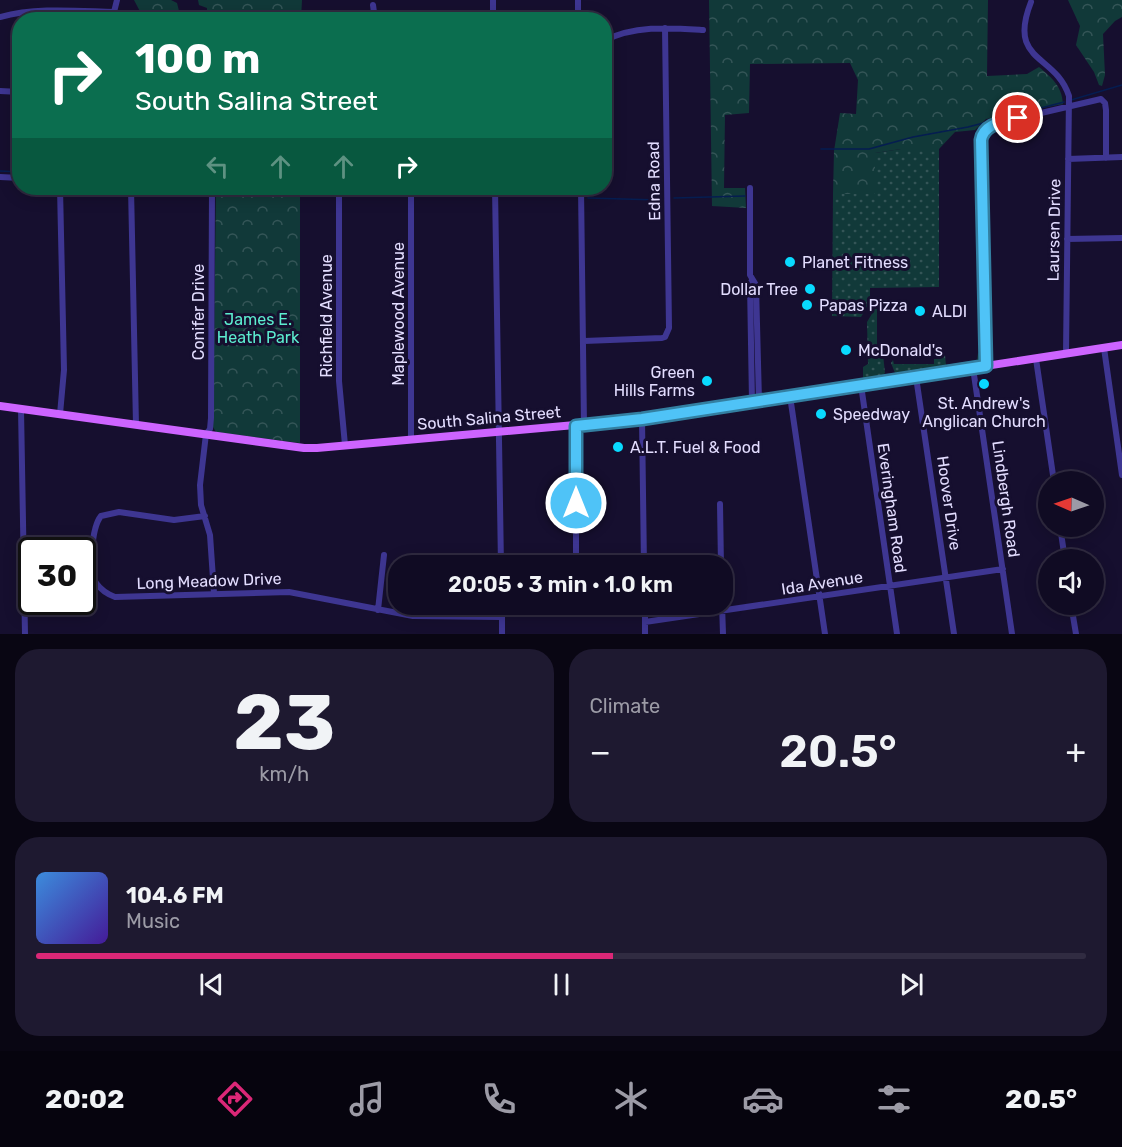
<!DOCTYPE html>
<meta charset="utf-8">
<style>
body{margin:0;font-family:Rubik,sans-serif;background:#1e1930;color:#f1f3f6;height:100vh;display:flex;flex-direction:column;font-size:22px;white-space:nowrap}
*{box-sizing:border-box;margin:0}
p{font-size:20px;color:#9c9ba6}
.icon{flex:none;width:33px;height:33px;fill:none;stroke:currentColor;stroke-width:2;stroke-linecap:round;stroke-linejoin:round}
.map{position:relative;height:634px;overflow:hidden}
.panel{display:flex;flex-direction:column;gap:15px;padding:15px;background:#090613;flex:1}
.panel>*{flex:none}
.banner{position:absolute;left:12px;top:12px;width:600px;height:183px;border-radius:24px;box-shadow:0 3px 15px #0003,0 0 0 2px #302b41;background:#0b6e4f;color:#fff;overflow:hidden}
.needle{width:39px;rotate:272deg}
.controls{position:absolute;left:1038px;top:471px;display:grid;gap:12px}
.controls a{display:grid;place-items:center;width:66px;height:66px;border-radius:50%;background:#100b23;box-shadow:0 3px 15px #0003,0 0 0 2px #302b41;font-size:30px}
.speed{position:absolute;left:18px;top:537px;display:flex;gap:12px;font-size:30px;font-weight:700;text-align:center}
.speed>*{display:grid;place-content:center;width:78px;height:78px;border-radius:50%;background:#100b23;box-shadow:0 3px 15px #0003,0 0 0 2px #302b41;line-height:1}
.speed .limit{border:3px solid #111;border-radius:9px;background:#fff;color:#111}
.pin{position:absolute;display:grid;place-items:center;width:51px;height:51px;color:#fff;margin:-26px;border:3px solid #fff;border-radius:50%;box-shadow:0 2px 6px #0007}
.me{position:absolute;width:66px;margin:-33px;rotate:0deg;stroke-linejoin:round;filter:drop-shadow(0 0 4px #0008)}
.turn{display:flex;align-items:center;gap:21px;height:126px;padding:0 24px;font-size:27px}
.turn .icon{width:78px;height:78px;stroke-width:2.5}
.turn b{display:block;font-size:42px;line-height:51px}
.lanes{display:flex;align-items:center;height:57px;padding:0 24px;background:#0003;justify-content:center;gap:30px;direction:ltr}
.lanes .off{opacity:.35}
.big{font-size:45px;font-weight:600;line-height:1.1}
.panel .card{flex:1;display:flex;flex-direction:column;justify-content:center;gap:9px;min-width:0;padding:0 21px;border-radius:24px;background:#1e1930}
.panel .dial{align-items:center;gap:0}
.dial b{font-size:78px;line-height:1}
.song{display:flex;align-items:center;gap:18px}
.cover{width:72px;height:72px;border-radius:9px;background:linear-gradient(135deg,hsl(210 70% 55%),hsl(260 70% 35%))}
.played{height:6px;border-radius:3px;background:linear-gradient(90deg,#db2777 55%,#302b41 55%)}
.keys{display:flex;justify-content:space-around;direction:ltr}
.heat{display:flex;justify-content:space-between;align-items:center;font-size:33px;direction:ltr}
.panel .tiles{flex:1;display:grid;gap:15px;grid-template-columns:1fr 1fr}
.card:last-child{grid-column:span 2}
.trip{position:absolute;left:388px;top:555px;width:345px;height:60px;border-radius:24px;background:#100b23;box-shadow:0 3px 15px #0003,0 0 0 2px #302b41;font-weight:600;line-height:60px;text-align:center}
.tab-bar{display:flex;height:96px;justify-content:space-around;align-items:center;background:#06040e;color:#9c9ba6}
.tab-bar .icon{width:42px;height:42px}
.tab-bar .current{color:#db2777}
.tab-bar b{font-size:27px;color:#f1f3f6}
.map>svg:first-child{display:block}
.grass{fill:url(#grass-dots)}
.forest{fill:url(#forest-crowns)}
.lines{fill:none;stroke-linecap:round;stroke-linejoin:round}
.stream{stroke:#051d51;stroke-width:1.5}
.minor{stroke:#3e3692;stroke-width:6}
.major{stroke:#cd64ff;stroke-width:8}
.route-casing{stroke:#337fa1;stroke-width:15}
.route{stroke:#4fc3f7;stroke-width:10}
.poi-dot{fill:#09daff;stroke:#160f2f;stroke-width:2}
.labels{text-anchor:middle;dominant-baseline:central;stroke-width:6;stroke-linejoin:round;paint-order:stroke}
.street-label{font-size:16px;fill:#e3ddff;stroke:#160f2f}
.poi-label{font-size:16px;fill:#e3ddff;stroke:#160f2f;text-anchor:start}
.park-label{font-size:16px;fill:#5ceccf;stroke:#160f2f}
</style>
<div class="map">
<svg width="1122" height="634" viewBox="0 0 1122 634">
<defs>
<pattern id="grass-dots" width="8" height="8" patternUnits="userSpaceOnUse" patternTransform="scale(1.5)"><rect width="8" height="8" fill="#113939"/><path d="M2 2h.1M6 6h.1" fill="none" stroke="#345557" stroke-width="1.8" stroke-linecap="round"/></pattern>
<pattern id="forest-crowns" width="20" height="18" patternUnits="userSpaceOnUse" patternTransform="scale(1.5)"><rect width="20" height="18" fill="#113939"/><path d="M2 6a3 3 0 1 1 6 0M12 15a3 3 0 1 1 6 0" fill="none" stroke="#345557"/></pattern>
</defs>
<rect width="100%" height="100%" fill="#160f2f"/>
<!-- grass -->
<path class="grass" d="M901,149H939V287L870,288V302L861,317L832,316L833,194H875V153Z
M879,302L881,303L882,308L877,309V345H882L885,373L883,375L863,378V367L868,364L867,322Z
M978,353L982,354V358L978,361L895,373L891,363L893,360L894,364H934V359H940V356L945,355L946,365L977,360Z"/>
<!-- forest -->
<path class="forest" d="M134,0H171L177,3L181,19H144Z
M198,0H302L301,19H193L204,17L207,12V8L199,5Z
M709,0H988L987,76L1027,74L1039,67C1052,78 1062,86 1063,104L986,119L975,130L955,132L939,149H901L875,153V194H833L834,151L840,113L856,114L858,80L850,63L750,64L749,113L725,115L724,188H745L746,208L712,206Z
M1068,0H1122V17L1115,21L1103,34L1105,75L1102,86L1099,85L1094,72L1076,45L1080,26Z
M216,188H300V443L216,432L213,427Z"/>
<g class="lines">
<!-- stream -->
<path class="stream" d="M1071,100L1122,85
M821,149H869L913,137L968,127L1064,102
M0,171L20,172
M425,188L488,192
M499,193L572,196
M588,198L659,200
M674,198L745,196"/>
<!-- minor -->
<path class="minor" d="M578,0V20
M1031,2C1007,63 1055,53 1069,96L1066,354
M373,5L375,20
M0,17C36,7 77,11 114,12
M340,19L350,20
M112,20L117,0
M493,20V0
M604,41C634,25 671,28 703,30
M0,91L20,92
M1068,159L1122,157
M0,177L20,178
M131,188L136,425
M212,188L211,418L210,429L206,434L200,485L201,505L210,535L214,593
M339,188V381L345,445
M495,188L501,566
M581,188L584,425
M750,188V275L756,285L759,401
M1067,239L1122,238
M584,341L662,338L665,337L669,328L665,28
M1104,348L1122,475
M1036,359L1054,482
M986,366L983,133L994,124L1101,99L1105,103L1106,110V158
M973,368L1012,634
M916,377L954,634
M861,385L897,634
M790,396L825,634
M752,402L750,284L752,280
M21,409L25,634
M60,414L64,370L60,188
M642,419L644,566
M576,426V566
M411,439V188
M720,504L721,566
M205,516L174,520L119,512L101,516C92,527 88,570 96,583C101,590 107,594 115,597L289,592L413,616L502,617
M1060,526L1065,560
M645,604V634
M722,604L723,634
M1071,604L1076,634
M378,610L384,555
M645,622L1003,569
M502,634V604"/>
<!-- major -->
<path class="major" d="M0,406L304,448H317L642,419L1122,345"/>
</g>
<g class="lines">
<defs>
<path id="route" d="M576,503V426L642,419L986,366L981,140C984,123 1004,122 1018,118"/>
</defs>
<!-- route casing -->
<use href="#route" class="route-casing"/>
<!-- route -->
<use href="#route" class="route"/>
</g>
<!-- markers -->
<g class="poi-dot">
<circle cx="790" cy="262" r="6"/>
<circle cx="810" cy="289" r="6"/>
<circle cx="807" cy="305" r="6"/>
<circle cx="920" cy="311" r="6"/>
<circle cx="846" cy="350" r="6"/>
<circle cx="707" cy="381" r="6"/>
<circle cx="984" cy="384" r="6"/>
<circle cx="821" cy="414" r="6"/>
<circle cx="618" cy="447" r="6"/>
</g>
<g class="labels">
<!-- street labels -->
<g class="street-label">
<text transform="translate(654 181) rotate(-91)">Edna Road</text>
<text transform="translate(1054 230) rotate(-89)">Laursen Drive</text>
<text transform="translate(198 312) rotate(-90)">Conifer Drive</text>
<text transform="translate(398 314) rotate(-90)">Maplewood Avenue</text>
<text transform="translate(326 316) rotate(-90)">Richfield Avenue</text>
<text transform="translate(489 418) rotate(-5)">South Salina Street</text>
<text transform="translate(1006 499) rotate(82)">Lindbergh Road</text>
<text transform="translate(949 503) rotate(82)">Hoover Drive</text>
<text transform="translate(892 508) rotate(82)">Everingham Road</text>
<text transform="translate(209 581) rotate(-2)">Long Meadow Drive</text>
<text transform="translate(822 583) rotate(-9)">Ida Avenue</text>
</g>
<!-- poi labels -->
<g class="poi-label">
<text x="802" y="262">Planet Fitness</text>
<text x="798" y="289" text-anchor="end">Dollar Tree</text>
<text x="819" y="305">Papas Pizza</text>
<text x="932" y="311">ALDI</text>
<text x="858" y="350">McDonald's</text>
<text x="695" y="372" text-anchor="end">Green<tspan x="695" dy="18">Hills Farms</tspan></text>
<text x="984" y="403" text-anchor="middle">St. Andrew's<tspan x="984" dy="18">Anglican Church</tspan></text>
<text x="833" y="414">Speedway</text>
<text x="630" y="447">A.L.T. Fuel &amp; Food</text>
</g>
<!-- park labels -->
<g class="park-label">
<text x="258" y="319">James E.<tspan x="258" dy="18">Heath Park</tspan></text>
</g>
</g>
</svg>
<div class="controls">
<a><svg class="needle" viewBox="-14 -14 28 28"><path d="M0-13l5 13h-10z" fill="#e53935"/><path d="M0 13l5-13h-10z" fill="#9c9ba6"/></svg></a>
<a><svg class="icon" aria-label="sound" viewBox="0 0 24 24"><path d="M4 9h4l5-4v14l-5-4H4zM17 9q2 3 0 6"/></svg></a>
</div>
<div class="speed"><div class="limit">30</div></div>
<div class="pin" style="left:1018px;top:118px;background:#d93025"><svg class="icon" aria-label="arrive" viewBox="0 0 24 24"><path d="M6 21V4h12l-3 4 3 4H6"/></svg></div>
<svg class="me" style="left:576px;top:503px" viewBox="-20 -20 40 40"><circle r="17" fill="#4fc3f7" stroke="#fff" stroke-width="3"/><path d="M0-11L8 9 0 5-8 9z" fill="#fff"/></svg>
<div class="trip">20:05 · 3 min · 1.0 km</div>
<div class="banner">
<div class="turn"><svg class="icon" aria-label="right" viewBox="0 0 24 24"><path d="M7 20v-9h11M14 6l5 5-5 5"/></svg><div><b>100 m</b>South Salina Street</div></div>
<div class="lanes"><svg class="icon off" aria-label="left" viewBox="0 0 24 24"><path d="M17 20v-9H6M10 6l-5 5 5 5"/></svg><svg class="icon off" aria-label="ahead" viewBox="0 0 24 24"><path d="M12 20V5M6 11l6-6 6 6"/></svg><svg class="icon off" aria-label="ahead" viewBox="0 0 24 24"><path d="M12 20V5M6 11l6-6 6 6"/></svg><svg class="icon" aria-label="right" viewBox="0 0 24 24"><path d="M7 20v-9h11M14 6l5 5-5 5"/></svg></div>
</div>
</div>
<section class="panel">
<div class="tiles">
<div class="card dial"><b>23</b><p>km/h</p></div>
<div class="card"><p>Climate</p>
<div class="heat"><a>−</a><b class="big">20.5°</b><a>+</a></div>
</div>
<div class="card">
<div class="song"><i class="cover"></i><div><b>104.6 FM</b><p>Music</p></div></div>
<div class="played"></div>
<div class="keys"><svg class="icon" aria-label="previous" viewBox="0 0 24 24"><path d="M18 5L8 12l10 7zM5 5v14"/></svg><svg class="icon" aria-label="pause" viewBox="0 0 24 24"><path d="M8 5v14M16 5v14"/></svg><svg class="icon" aria-label="next" viewBox="0 0 24 24"><path d="M6 5l10 7-10 7zM19 5v14"/></svg></div>
</div>
</div>
</section>
<nav class="tab-bar">
<b>20:02</b>
<svg class="icon current" aria-label="directions" viewBox="0 0 24 24"><path d="M12 3l9 9-9 9-9-9zM9 14v-3h6M13 9l2 2-2 2"/></svg>
<svg class="icon" aria-label="music" viewBox="0 0 24 24"><path d="M9 18V5l10-2v13"/><circle cx="6" cy="18" r="3"/><circle cx="16" cy="16" r="3"/></svg>
<svg class="icon" aria-label="phone" viewBox="0 0 24 24"><path d="M5 4h4l2 5-3 2q2 4 5 5l2-3 5 2v4C11 20 4 13 5 4z"/></svg>
<svg class="icon" aria-label="climate" viewBox="0 0 24 24"><path d="M12 3v18M4 7l16 10M4 17L20 7"/></svg>
<svg class="icon" aria-label="car" viewBox="0 0 24 24"><path d="M5 17H2v-5l4-1 3-4h7l3 4 3 1v5h-3M9 17h6M6 11h13"/><circle cx="7" cy="17" r="2"/><circle cx="17" cy="17" r="2"/></svg>
<svg class="icon" aria-label="filters" viewBox="0 0 24 24"><path d="M4 7h16M4 17h16"/><circle cx="9" cy="7" r="2"/><circle cx="15" cy="17" r="2"/></svg>
<b>20.5°</b>
</nav>
